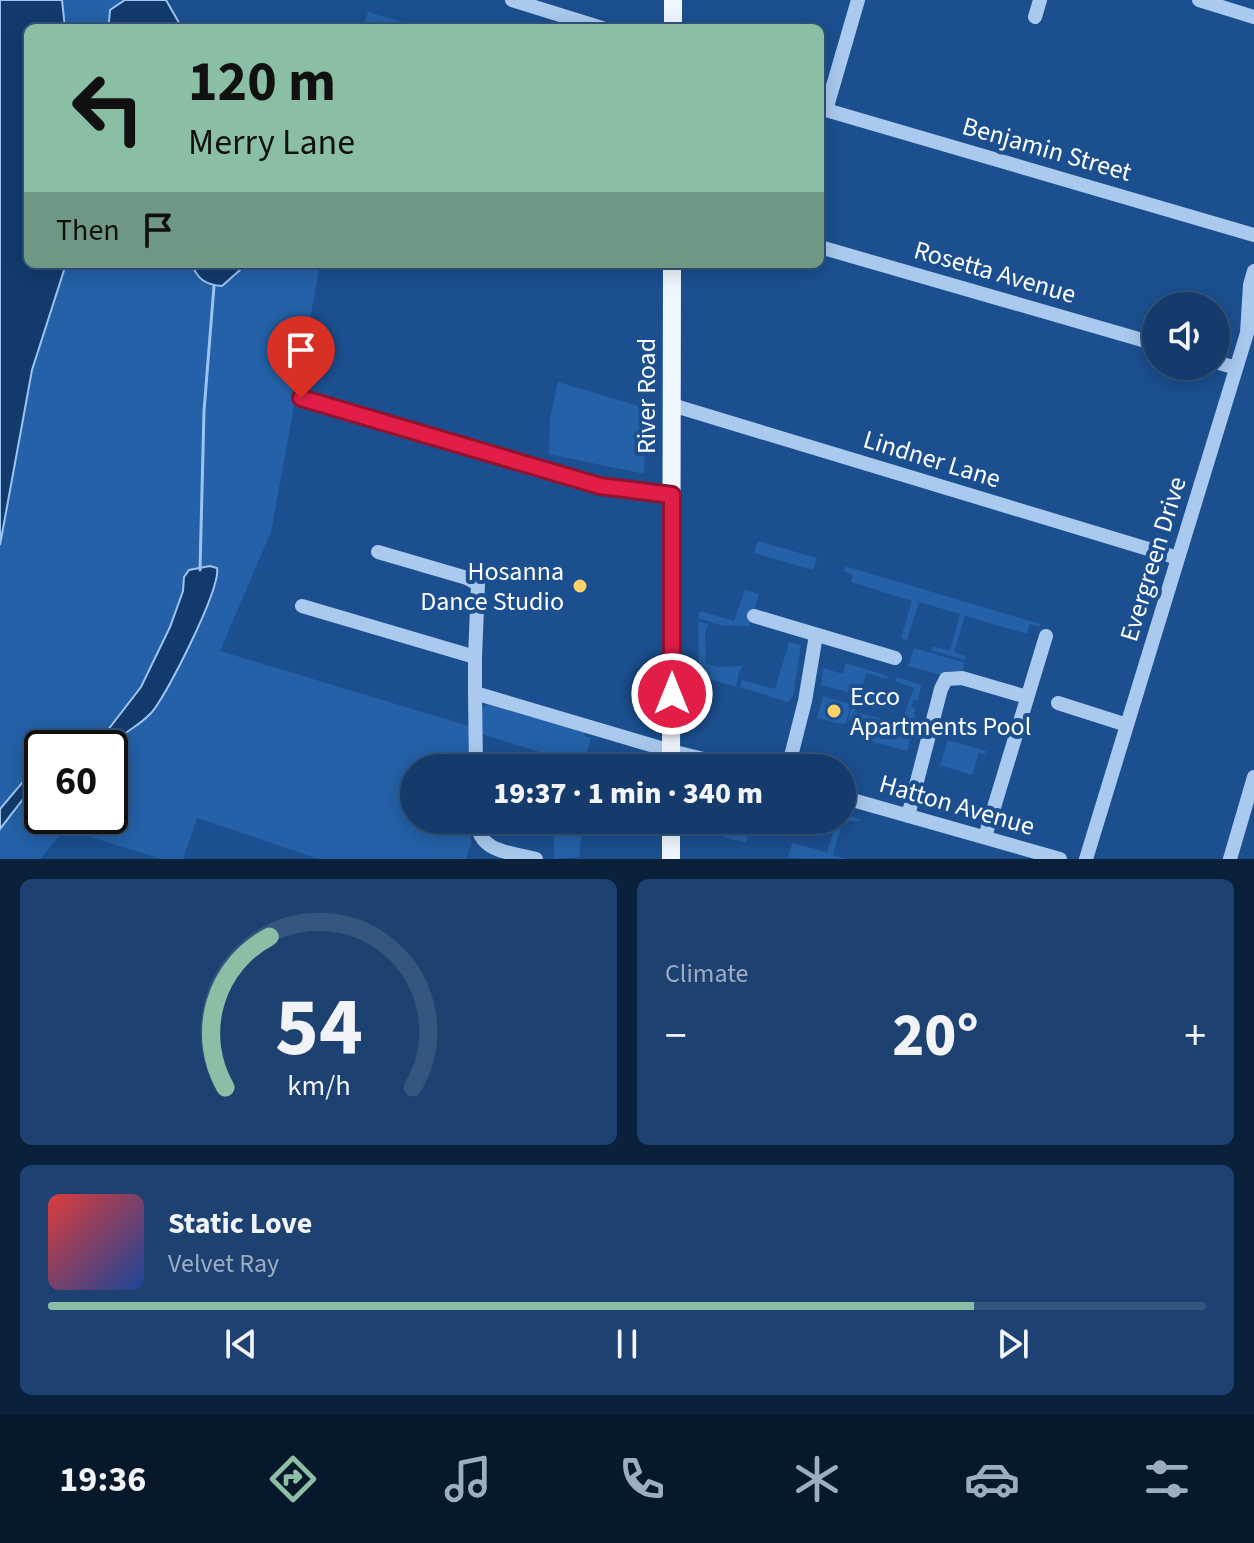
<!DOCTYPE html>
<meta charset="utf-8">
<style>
body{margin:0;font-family:"Source Sans 3",sans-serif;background:#1d4271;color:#f1f3f6;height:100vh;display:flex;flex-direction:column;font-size:30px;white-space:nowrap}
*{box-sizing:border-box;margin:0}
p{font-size:26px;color:#9dadc1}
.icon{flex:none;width:44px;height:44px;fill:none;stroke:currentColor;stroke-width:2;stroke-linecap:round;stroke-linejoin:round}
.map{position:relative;height:859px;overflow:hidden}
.sheet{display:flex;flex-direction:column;gap:20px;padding:20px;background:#0b203b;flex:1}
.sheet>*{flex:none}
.guide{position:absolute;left:24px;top:24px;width:800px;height:244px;border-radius:12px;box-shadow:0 4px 20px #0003,0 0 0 2px #33557e;background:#8abfa5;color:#111;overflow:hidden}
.buttons{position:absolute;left:1142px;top:292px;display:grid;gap:16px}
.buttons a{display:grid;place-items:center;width:88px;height:88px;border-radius:50%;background:#143b6b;box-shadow:0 4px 20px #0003,0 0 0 2px #33557e;font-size:40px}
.speed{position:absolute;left:24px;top:730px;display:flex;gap:16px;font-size:40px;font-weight:700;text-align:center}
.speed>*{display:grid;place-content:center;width:104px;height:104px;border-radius:50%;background:#143b6b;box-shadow:0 4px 20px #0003,0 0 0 2px #33557e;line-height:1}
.speed .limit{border:4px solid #111;border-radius:12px;background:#fff;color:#111}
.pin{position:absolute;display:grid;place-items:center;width:68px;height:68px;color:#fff;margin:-82px -34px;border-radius:50% 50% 50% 0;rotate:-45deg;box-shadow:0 0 8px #0007}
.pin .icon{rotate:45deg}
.me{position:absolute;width:88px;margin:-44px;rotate:0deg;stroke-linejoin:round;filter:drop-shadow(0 0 6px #0008)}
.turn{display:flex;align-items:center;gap:28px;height:168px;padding:0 32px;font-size:36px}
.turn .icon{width:104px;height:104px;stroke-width:2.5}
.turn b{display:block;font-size:56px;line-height:68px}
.then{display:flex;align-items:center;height:76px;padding:0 32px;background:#0003;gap:16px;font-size:30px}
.big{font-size:60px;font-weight:800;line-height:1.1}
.sheet .widget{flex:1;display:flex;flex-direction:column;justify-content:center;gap:12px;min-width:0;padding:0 28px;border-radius:12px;background:#1d4271}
.sheet .dial{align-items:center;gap:0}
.dial svg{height:208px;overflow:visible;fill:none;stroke:#33557e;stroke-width:7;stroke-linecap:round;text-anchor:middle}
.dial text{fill:#f1f3f6;stroke:none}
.song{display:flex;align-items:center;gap:24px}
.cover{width:96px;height:96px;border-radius:12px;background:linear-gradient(135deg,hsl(0 70% 55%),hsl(220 70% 35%))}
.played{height:8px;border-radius:4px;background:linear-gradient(90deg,#8abfa5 80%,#33557e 80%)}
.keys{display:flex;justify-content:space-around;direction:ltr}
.heat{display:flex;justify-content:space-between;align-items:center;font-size:44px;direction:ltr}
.sheet .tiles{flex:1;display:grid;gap:20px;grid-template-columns:1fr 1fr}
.widget:last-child{grid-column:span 2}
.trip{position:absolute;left:400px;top:754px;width:456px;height:80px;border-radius:40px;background:#143b6b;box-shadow:0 4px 20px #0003,0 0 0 2px #33557e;font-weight:800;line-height:80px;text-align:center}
.menu{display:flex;height:128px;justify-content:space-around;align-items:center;background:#08182b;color:#9dadc1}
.menu .icon{width:56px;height:56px}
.menu .on{color:#8abfa5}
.menu b{font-size:36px;color:#f1f3f6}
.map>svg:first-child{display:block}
.green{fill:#2461a8;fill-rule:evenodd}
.water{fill:#123a6d;stroke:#9cc4f0;stroke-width:2}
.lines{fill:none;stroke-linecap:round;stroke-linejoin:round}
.stream{stroke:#9cc4f0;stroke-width:3}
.minor{stroke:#a9c9ee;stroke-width:14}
.major{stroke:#f0f6ff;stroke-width:18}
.route-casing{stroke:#92132f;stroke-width:20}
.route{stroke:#e11d48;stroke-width:14}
.poi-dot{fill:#ffd166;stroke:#1b4f8f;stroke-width:3}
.labels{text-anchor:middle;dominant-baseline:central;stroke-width:8;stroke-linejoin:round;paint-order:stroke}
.street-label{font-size:26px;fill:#fff;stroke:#1b4f8f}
.poi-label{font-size:26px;fill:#fff;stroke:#1b4f8f;text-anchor:end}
</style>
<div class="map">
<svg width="1254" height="859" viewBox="0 0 1254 859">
<rect width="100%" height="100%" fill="#1b4f8f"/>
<!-- green -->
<path class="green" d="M62,0H125L111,10L109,22L111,28H65Z
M368,12L422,28H363Z
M66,264H192L197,276L221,286L237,275L240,264H320L271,532L220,651L469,726L470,768H414V820H471V844L466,859H319L197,818L183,859H161L65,829L40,859H0V829L23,799L14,791L0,809V545L32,370ZM42,748H110V816H42Z
M558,382L646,408L644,474L549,454L550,418Z
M758,541L817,558L813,570L754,553Z
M845,566L1040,624L1039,627L1030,624L1027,634L965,616L954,652L966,656L965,660L931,650L932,646L950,651L960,614L919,602L907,640L901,638L912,601L851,582L853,575L844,571Z
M745,590L759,594L749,626L720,625L698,618L700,611L734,621Z
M698,621L708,624L705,633L706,663L717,667L743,666L739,672L736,687L699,676Z
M789,642L801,645L793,696L788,702L740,687L742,680L775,689Z
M914,648L965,663L962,671H950L940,675L908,666Z
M846,663L888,676L887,679L866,673L855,712L901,724L914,688L895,681L896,677L922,685L917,701L913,700L911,707L915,708L913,730C894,724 868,715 858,737L850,735L853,722L848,720L855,694L821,685L823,668L843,674Z
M823,696L851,704L846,723L841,724L817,718Z
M489,703L585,732L584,736L591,738L583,765L478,733L479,711Z
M880,725L912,732L907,751L860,738L868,728Z
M948,740L986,751L985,754L979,752L972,775L940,765Z
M842,814L860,819L859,821H843L833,855L846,859L788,858L792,843L827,852L837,820H842Z
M554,820H583L579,857L554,859Z
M702,820L743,833L748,820L752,822L746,843L699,830Z"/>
<!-- water -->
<path class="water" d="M0,0H62L65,28H28V264H66L32,370L0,545Z
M166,0L182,28H111L109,22L110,10L125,0Z
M192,264H240V270L222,286C206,285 197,279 192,264Z
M210,566L217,568C221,588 166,697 151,713C135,730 123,730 110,750V748H94L141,687L170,627L183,591L184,577L189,570Z
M42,766V776L35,777L23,799L0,829V809L32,771Z"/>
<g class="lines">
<!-- stream -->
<path class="stream" d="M200,570L204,411L214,286"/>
<!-- minor -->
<path class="minor" d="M512,0L602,28
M858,0L826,110L1254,235
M1199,0L1254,17
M1035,17L1040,0
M820,247L1156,344
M1216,362L1236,368
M301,398L600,486L672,495
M672,405L1178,558
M378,552L467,578L478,584L475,657
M302,606L475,657V693L671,751L740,768
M754,616L895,658
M475,693L476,768
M1058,703L1127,725
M788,768L805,701L816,635
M842,797L1060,859
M908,816L941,689L946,679L962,678L1027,697
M477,820C478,853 510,852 536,859
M985,837L1046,636
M1086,859L1247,333L1250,285L1254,271
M1230,859L1254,777"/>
<!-- major -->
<path class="major" d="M673,28V0
M671,768L672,264
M671,859V820"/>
</g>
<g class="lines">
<defs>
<path id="route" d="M301,398L600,486L672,495V694"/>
</defs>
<!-- route casing -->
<use href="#route" class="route-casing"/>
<!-- route -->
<use href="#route" class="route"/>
</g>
<!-- markers -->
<g class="poi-dot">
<circle cx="580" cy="586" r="8"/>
<circle cx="834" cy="711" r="8"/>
</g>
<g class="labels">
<!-- street labels -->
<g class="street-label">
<text transform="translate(1047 149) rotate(16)">Benjamin Street</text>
<text transform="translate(995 272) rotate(16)">Rosetta Avenue</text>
<text transform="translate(646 396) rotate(-90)">River Road</text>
<text transform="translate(932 459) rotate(17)">Lindner Lane</text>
<text transform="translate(1153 559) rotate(-73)">Evergreen Drive</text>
<text transform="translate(957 805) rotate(16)">Hatton Avenue</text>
</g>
<!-- poi labels -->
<g class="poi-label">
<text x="564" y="571">Hosanna<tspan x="564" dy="30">Dance Studio</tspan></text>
<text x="850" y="696" text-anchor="start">Ecco<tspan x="850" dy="30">Apartments Pool</tspan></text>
</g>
</g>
</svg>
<div class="buttons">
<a><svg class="icon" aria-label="sound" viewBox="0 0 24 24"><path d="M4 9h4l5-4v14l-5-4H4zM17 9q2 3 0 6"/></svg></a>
</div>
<div class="speed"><div class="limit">60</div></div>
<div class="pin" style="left:301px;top:398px;background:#d93025"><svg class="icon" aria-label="arrive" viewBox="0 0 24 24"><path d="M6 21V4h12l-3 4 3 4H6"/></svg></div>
<svg class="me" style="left:672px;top:694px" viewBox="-20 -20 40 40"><circle r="17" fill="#e11d48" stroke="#fff" stroke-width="3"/><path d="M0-11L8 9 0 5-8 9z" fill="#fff"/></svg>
<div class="trip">19:37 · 1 min · 340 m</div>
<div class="guide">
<div class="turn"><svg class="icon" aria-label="left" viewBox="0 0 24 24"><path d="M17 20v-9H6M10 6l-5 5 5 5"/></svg><div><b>120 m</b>Merry Lane</div></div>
<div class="then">Then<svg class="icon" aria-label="arrive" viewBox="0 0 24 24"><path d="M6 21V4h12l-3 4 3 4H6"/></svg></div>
</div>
</div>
<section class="sheet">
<div class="tiles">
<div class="widget dial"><svg viewBox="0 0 100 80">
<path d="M14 69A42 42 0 1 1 86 69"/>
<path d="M14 69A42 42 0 0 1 31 11" stroke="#8abfa5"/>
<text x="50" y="56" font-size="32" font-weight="700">54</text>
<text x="50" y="72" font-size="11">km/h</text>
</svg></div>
<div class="widget"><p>Climate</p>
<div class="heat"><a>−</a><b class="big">20°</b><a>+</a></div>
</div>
<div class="widget">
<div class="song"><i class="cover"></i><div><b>Static Love</b><p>Velvet Ray</p></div></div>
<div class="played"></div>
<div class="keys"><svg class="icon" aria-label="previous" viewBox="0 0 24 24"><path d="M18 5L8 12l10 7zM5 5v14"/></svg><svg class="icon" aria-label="pause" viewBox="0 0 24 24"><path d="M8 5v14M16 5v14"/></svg><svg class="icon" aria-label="next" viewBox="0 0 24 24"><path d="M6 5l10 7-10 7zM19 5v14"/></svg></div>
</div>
</div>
</section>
<nav class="menu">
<b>19:36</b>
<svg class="icon on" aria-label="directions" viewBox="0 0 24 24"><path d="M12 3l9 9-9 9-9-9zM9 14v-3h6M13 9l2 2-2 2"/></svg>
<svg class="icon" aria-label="music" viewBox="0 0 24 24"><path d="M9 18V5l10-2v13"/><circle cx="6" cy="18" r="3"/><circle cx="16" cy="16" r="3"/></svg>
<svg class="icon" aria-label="phone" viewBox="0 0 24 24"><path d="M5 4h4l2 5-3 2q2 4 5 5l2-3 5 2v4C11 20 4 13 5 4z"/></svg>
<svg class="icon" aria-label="climate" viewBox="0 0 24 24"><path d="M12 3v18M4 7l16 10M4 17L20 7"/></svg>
<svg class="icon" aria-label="car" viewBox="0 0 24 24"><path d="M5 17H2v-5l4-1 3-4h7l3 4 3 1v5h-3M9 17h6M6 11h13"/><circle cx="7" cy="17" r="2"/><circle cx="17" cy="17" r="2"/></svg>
<svg class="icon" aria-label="filters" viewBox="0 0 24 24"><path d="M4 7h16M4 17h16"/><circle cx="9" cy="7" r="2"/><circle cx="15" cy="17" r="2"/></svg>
</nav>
